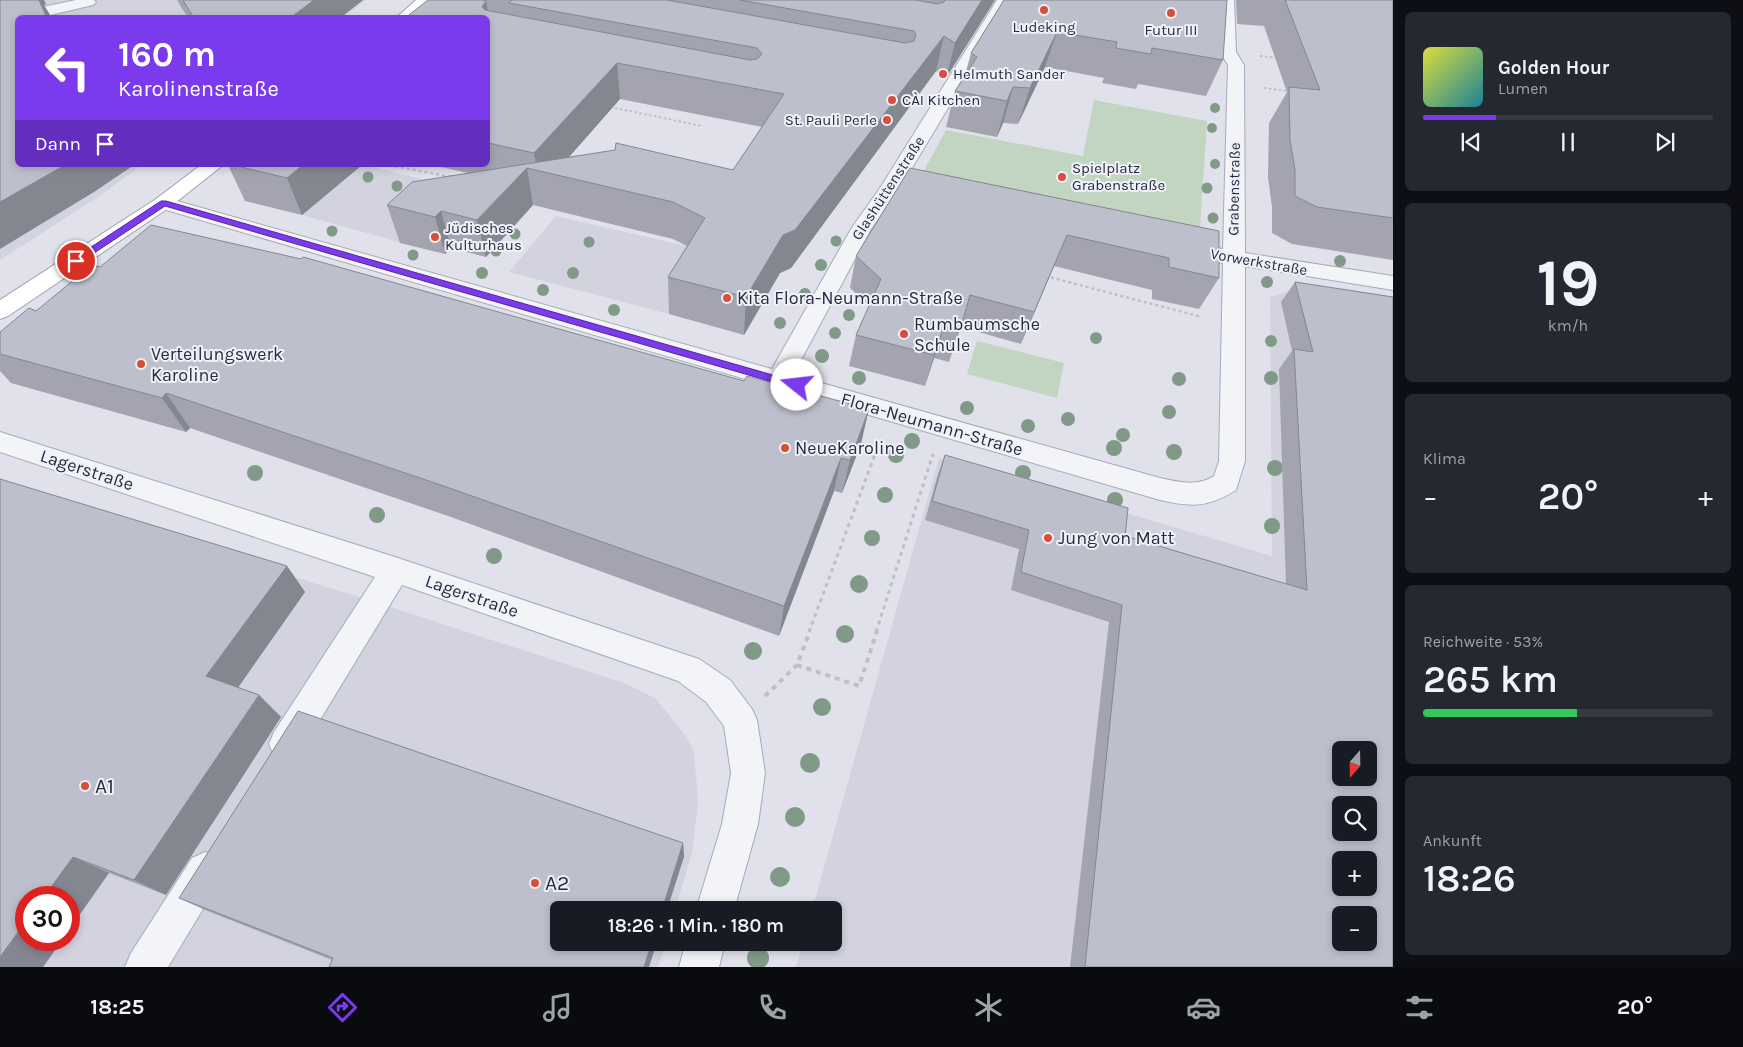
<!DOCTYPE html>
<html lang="de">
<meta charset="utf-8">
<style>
body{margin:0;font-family:Karla,sans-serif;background:#242831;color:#f1f3f6;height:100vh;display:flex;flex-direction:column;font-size:19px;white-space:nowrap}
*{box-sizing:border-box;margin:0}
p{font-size:16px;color:#9ea1a6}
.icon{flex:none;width:28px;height:28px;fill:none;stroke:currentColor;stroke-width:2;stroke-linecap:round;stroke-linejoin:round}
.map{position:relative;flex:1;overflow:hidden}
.details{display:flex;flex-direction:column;gap:12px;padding:12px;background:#0d0f14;width:350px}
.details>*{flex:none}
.top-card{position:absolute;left:15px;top:15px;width:475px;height:152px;border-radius:8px;box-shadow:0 2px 8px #0003;background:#7c3aed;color:#fff;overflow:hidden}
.needle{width:32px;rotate:200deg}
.buttons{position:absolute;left:1332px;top:741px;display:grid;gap:10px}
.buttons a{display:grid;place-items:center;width:45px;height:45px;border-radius:8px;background:#171b24;box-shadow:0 2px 8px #0003;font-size:25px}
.speed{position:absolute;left:15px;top:886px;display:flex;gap:10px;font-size:25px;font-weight:700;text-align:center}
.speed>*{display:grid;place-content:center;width:65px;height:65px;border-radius:50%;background:#171b24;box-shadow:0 2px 8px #0003;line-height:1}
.speed .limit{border:8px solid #d22;background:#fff;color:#111}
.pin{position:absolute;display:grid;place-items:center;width:42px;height:42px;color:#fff;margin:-21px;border:2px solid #fff;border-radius:50%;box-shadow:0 1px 5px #0007}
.me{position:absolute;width:55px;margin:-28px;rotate:286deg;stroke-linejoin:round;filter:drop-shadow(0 0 4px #0008)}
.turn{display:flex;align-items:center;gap:18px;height:105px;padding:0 20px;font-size:22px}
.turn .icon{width:65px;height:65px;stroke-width:2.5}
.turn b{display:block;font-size:35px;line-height:42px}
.then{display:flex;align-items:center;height:48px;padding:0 20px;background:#0003;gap:10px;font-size:19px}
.big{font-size:38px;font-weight:600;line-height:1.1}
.details .tile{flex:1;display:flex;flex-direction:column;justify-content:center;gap:8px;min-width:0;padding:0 18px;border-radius:8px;background:#242831}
.details .dial{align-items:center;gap:0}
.dial b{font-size:65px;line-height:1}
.song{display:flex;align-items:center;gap:15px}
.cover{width:60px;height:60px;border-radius:8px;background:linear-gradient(135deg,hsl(60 70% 55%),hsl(190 70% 35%))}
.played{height:5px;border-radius:2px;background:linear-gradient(90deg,#7c3aed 25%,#363941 25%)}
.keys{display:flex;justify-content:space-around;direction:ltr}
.heat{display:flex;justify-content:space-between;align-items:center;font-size:28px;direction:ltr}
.charge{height:8px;border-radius:4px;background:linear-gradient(90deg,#34c759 53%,#363941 0)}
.trip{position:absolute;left:550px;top:901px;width:292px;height:50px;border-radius:8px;background:#171b24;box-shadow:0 2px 8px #0003;font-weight:600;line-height:50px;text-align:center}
.tabs{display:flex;height:80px;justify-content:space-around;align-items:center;background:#090b0e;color:#9ea1a6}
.tabs .icon{width:35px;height:35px}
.tabs .active{color:#7c3aed}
.tabs b{font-size:22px;color:#f1f3f6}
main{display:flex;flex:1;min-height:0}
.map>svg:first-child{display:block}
.built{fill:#d2d3df;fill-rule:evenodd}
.green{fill:#c1d5c1}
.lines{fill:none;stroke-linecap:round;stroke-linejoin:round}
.minor-casing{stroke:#a8aab8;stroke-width:2}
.major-casing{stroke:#9ea2b7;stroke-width:2}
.path-far3{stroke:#bebfc9;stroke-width:2;stroke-dasharray:2.5 2.5;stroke-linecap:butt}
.path-far2{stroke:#bebfc9;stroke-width:2.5;stroke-dasharray:3 3;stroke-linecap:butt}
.path-far1{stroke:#bebfc9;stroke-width:3;stroke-dasharray:4 4;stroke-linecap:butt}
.path{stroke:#bebfc9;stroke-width:4;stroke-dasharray:5 5;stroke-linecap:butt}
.minor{fill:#f3f4f8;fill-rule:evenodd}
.major{fill:#fff;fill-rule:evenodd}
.tree{fill:#819a88}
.wall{fill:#a3a4b0;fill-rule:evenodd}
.shaded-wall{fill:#848690}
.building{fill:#bdbfcd;stroke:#848690;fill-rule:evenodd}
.route{fill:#7c3aed;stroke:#51269a}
.poi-dot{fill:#d84e3c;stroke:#f0f1f7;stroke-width:2}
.labels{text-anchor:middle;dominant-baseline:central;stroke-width:4;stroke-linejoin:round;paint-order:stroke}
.far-poi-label{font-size:15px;fill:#272a43;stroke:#f0f1f7;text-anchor:start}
.far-street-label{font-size:15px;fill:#272a43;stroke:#f0f1f7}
.poi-label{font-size:18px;fill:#272a43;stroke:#f0f1f7;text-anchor:start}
.street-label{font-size:18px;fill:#272a43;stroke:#f0f1f7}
.near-poi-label{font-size:21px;fill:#272a43;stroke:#f0f1f7;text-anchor:start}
</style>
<main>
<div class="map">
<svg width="1393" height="967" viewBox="0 0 1393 967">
<rect width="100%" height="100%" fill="#e0e1ea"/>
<!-- built -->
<path class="built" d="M0,0H366L342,18H18V165H142L98,197L0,260Z
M362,165H364L463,189L406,244L302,215Z
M556,216L708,251L669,314L509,272Z
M1301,288L1393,304V967H796L803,943L834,942V910H812L939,458L1272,556L1270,297ZM1341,750H1369V778H1341ZM1341,805H1369V832H1341ZM1341,860H1369V888H1341ZM1341,915H1369V942H1341Z
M0,486L375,602L624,683L655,698L682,731L693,749L697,785L698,805L692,853L675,910H559V942L666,943L658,967H0ZM26,898H69V940H26Z"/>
<!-- green -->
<path class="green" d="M1094,100L1207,121L1199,244L917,183L946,130L1083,156Z
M977,341L1064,363L1057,398L967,374Z"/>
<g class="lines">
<defs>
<path id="minor" d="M76,0H94L96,2L93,5L38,18H18V22L0,26V16Z
M997,0H1013L903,183L941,191L944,195L941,199L934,201L896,193L871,229L793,375L1160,478C1180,482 1196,487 1214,476L1219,461L1223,263L1208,260L1205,255L1208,250L1216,248L1223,249L1228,65L1220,52L1218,0H1234L1236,52L1244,65L1245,253L1393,276V290L1245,266V461L1236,490C1208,508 1191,507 1160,500L156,207L153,203L156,199L163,197L170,199L772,369L851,229L882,185Z
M0,432L395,557L699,659L730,680L752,709L757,720L765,773L758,824L734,910H696L722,824L731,773L724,726L706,702L678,681L402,585L298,756L286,761L274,756L269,744L274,732L375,577L0,452Z
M205,852L218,858L224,871L218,884L168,967H125L131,953L192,858Z
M686,942H725L719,967H679Z"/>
<path id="major" d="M416,0H433L413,18H396Z
M201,165H223L170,207L8,316L0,319V300L156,199Z"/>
</defs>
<!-- minor casing -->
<use href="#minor" class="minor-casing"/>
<!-- major casing -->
<use href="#major" class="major-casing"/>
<!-- path-far3 -->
<path class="path-far3" d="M1260,56L1279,58
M1264,88L1288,91
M610,107L702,126"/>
<!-- path-far2 -->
<path class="path-far2" d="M389,165L452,177
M1045,276L1202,317"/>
<!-- path-far1 -->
<path class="path-far1" d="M809,632L881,438
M876,632L933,454"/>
<!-- path -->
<path class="path" d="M797,665L859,686L877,631
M765,696L797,665L810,631"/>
<!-- minor -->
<use href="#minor" class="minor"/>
<!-- major -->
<use href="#major" class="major"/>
</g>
<!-- trees -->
<g class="tree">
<circle cx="1215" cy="108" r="5"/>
<circle cx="1212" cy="128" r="5"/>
<circle cx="1215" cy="164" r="5"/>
<circle cx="368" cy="177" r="5.5"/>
<circle cx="397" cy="186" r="5.5"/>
<circle cx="1207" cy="188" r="5.5"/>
<circle cx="1213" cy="218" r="5.5"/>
<circle cx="332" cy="231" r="5.5"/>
<circle cx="515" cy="234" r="5.5"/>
<circle cx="836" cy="241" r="5.5"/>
<circle cx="589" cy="242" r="5.5"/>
<circle cx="496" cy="251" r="5.5"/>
<circle cx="413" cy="255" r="5.5"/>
<circle cx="1340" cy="261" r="6"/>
<circle cx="821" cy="265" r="6"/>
<circle cx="482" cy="273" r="6"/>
<circle cx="573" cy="273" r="6"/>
<circle cx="1267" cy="282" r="6"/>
<circle cx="543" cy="290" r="6"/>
<circle cx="805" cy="294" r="6"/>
<circle cx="614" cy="310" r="6"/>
<circle cx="849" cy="315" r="6"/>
<circle cx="780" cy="323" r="6"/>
<circle cx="835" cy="333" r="6"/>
<circle cx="1096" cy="338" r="6"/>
<circle cx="1271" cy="341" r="6"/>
<circle cx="822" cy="356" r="7"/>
<circle cx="859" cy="378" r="7"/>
<circle cx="1271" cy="378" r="7"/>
<circle cx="1179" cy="379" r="7"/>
<circle cx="967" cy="408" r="7"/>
<circle cx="1169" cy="412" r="7"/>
<circle cx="1068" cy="419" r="7"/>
<circle cx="1028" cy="426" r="7"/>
<circle cx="1123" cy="435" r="7"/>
<circle cx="912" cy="441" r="8"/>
<circle cx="1114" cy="448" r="8"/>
<circle cx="1174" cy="452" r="8"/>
<circle cx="896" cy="455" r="8"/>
<circle cx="1275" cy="468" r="8"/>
<circle cx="255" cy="473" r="8"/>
<circle cx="1023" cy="473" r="8"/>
<circle cx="885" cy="495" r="8"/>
<circle cx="1115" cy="500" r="8"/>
<circle cx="377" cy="515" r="8"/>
<circle cx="1272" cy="526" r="8"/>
<circle cx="872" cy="538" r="8"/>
<circle cx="494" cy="556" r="8"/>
<circle cx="859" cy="584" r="9"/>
<circle cx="845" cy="634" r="9"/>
<circle cx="753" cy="651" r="9"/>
<circle cx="822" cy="707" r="9"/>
<circle cx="810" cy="763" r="10"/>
<circle cx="795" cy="817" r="10"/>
<circle cx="780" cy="877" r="10"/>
<circle cx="758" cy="958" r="11"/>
</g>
<!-- wall -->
<path class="wall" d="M177,0H363L340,18H188Z
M428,0H995L946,78L936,71L791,268L780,273L744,335L669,314L668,277L687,246L673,239L533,205L486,257L451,248L445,254L400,243L387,205L468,173L432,165H488V18ZM620,99L762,127L733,170L569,157Z
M1004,0L1223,60L1206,96L1138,84L1136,89L1102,83L1104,78L1045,67L1018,124L1003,123L997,137L946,127L955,91L965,75L971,53Z
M1236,0H1393V260L1292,244L1272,233V207L1268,177L1269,123L1287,92L1264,26L1237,24Z
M228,165H362L302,215L245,201Z
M910,168L1219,231V278L1199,309L1152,299V290L1054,266L1021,344L961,327L949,362L934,358L925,386L849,366L856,335L869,306L850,288L856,256Z
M1295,282L1393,297V967H1070L1109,622L1011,590L1019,549L925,520L938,474L945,455L1125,536L1286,584L1279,369L1292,351L1281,302Z
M36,311L861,444L842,493L834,491L779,636L451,517L190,428L186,432L11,383L0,371V332Z
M287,566L305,592L238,687L259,695L281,717L166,895L109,873L26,940H62L43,967H0Z
M683,843L684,857L332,960L205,910L179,898Z"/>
<!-- shaded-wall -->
<path class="shaded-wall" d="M0,0H44L46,4L44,5L52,18H47Z
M314,0H363L340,18H290Z
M480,0L486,1L492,35L483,18Z
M982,0H995L946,78L955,43Z
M1057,32L1045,67L1018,124L1030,88Z
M944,36L936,71L791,268L780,273L744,335L746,297L783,235Z
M617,63L620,99L554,174L537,170L534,153Z
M1013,87L1003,123L997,137L1007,101Z
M65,165H134L94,192L0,249V202Z
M303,165H362L302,215L287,178Z
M527,168L533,205L486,257L477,220Z
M441,211L451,248L445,254L435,217Z
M1067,235L1054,266L1021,344L1034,312Z
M944,326L934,358L925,386L934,355Z
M166,393L190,428L186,432L162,398Z
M869,409L861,444L842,493L850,460Z
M841,458L834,491L779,636L784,606Z
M287,566L305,592L230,699L206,676Z
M259,695L281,717L166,895L134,880Z
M683,843L684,857L667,910H662Z
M73,857L109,873L69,930V898H43Z
M26,921V940H62L43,967H0V957Z
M652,942H657L649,967H644Z"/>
<!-- building -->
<path class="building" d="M0,0H39L47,18H18V165H65L0,202Z
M183,0H314L290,18H194Z
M428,0H482L486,1L482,7L485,10L750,60L757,59L762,54L757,48L509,3L512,0H667L905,43L914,41L916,35L914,31L740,0H916L937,4L944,2L945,0H982L955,43L944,36L795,230L783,235L746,297L668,277L705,218L673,202L527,168L477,220L441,211L435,217L387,205L412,182L615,150L616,143L733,170L784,94L617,63L534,153L488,143V18H405Z
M1004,0H1227L1223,60L1152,48L1151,54L1116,48L1117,42L1057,32L1030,88L1013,87L1007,101L955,91L977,57L971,53Z
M1285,0H1393V218L1317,207L1295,196V170L1290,140L1289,87L1320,90Z
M233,165H303L287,178Z
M910,168L1219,231V278L1169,267V258L1067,235L1034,312L970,295L960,330L944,326L934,355L856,335L881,279L856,256Z
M151,225L301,259L303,257L744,381L747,376L869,409L850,460L841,458L784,606L438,484L166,393L162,398L0,354V332L29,308L36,311L92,265L100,267Z
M1295,282L1393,297V967H1085L1122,605L1021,572L1029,530L932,501L945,455L1128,508L1125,536L1307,590L1294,349L1313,352ZM1341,750H1369V778H1341ZM1341,805H1369V832H1341ZM1341,860H1369V888H1341ZM1341,915H1369V942H1341Z
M0,479L287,566L206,676L259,695L134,880L73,857L43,898H26V921L0,957Z
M298,711L683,843L662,910H559V942H652L644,967H329L333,958L179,898Z"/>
<!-- route -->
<path class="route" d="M161,201H166L797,382L802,385L797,389L165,206L79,263H73V259Z"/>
<!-- markers -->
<g class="poi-dot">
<circle cx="1044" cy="10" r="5"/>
<circle cx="1171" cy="13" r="5"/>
<circle cx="943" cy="74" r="5"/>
<circle cx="892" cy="100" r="5"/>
<circle cx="887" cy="120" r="5"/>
<circle cx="1062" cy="177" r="5"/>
<circle cx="435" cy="237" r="5"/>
<circle cx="727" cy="298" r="5"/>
<circle cx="904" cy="334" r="5"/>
<circle cx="141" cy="364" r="5"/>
<circle cx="785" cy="448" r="5"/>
<circle cx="1048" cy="538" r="5"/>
<circle cx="85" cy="786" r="5"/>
<circle cx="535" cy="883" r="5"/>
</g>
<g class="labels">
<!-- far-poi labels -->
<g class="far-poi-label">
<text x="1044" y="27" text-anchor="middle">Ludeking</text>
<text x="1171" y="30" text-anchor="middle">Futur III</text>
<text x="953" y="74">Helmuth Sander</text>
<text x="902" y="100">CÀI Kitchen</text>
<text x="877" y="120" text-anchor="end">St. Pauli Perle</text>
<text x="1072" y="168">Spielplatz<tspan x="1072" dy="17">Grabenstraße</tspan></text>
<text x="445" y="228">Jüdisches<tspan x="445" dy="17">Kulturhaus</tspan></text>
</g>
<!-- far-street labels -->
<g class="far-street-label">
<text transform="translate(888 188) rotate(-57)">Glashüttenstraße</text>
<text transform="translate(1234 189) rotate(-89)">Grabenstraße</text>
<text transform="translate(1259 262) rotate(10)">Vorwerkstraße</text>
</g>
<!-- poi labels -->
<g class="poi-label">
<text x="737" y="298">Kita Flora-Neumann-Straße</text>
<text x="914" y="324">Rumbaumsche<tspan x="914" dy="21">Schule</tspan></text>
<text x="151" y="354">Verteilungswerk<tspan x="151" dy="21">Karoline</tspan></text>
<text x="795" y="448">NeueKaroline</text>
<text x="1058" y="538">Jung von Matt</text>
</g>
<!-- street labels -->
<g class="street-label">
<text transform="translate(932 424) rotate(16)">Flora-Neumann-Straße</text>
<text transform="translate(87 470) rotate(18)">Lagerstraße</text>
<text transform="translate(472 596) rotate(19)">Lagerstraße</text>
</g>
<!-- near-poi labels -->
<g class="near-poi-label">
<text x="95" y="786">A1</text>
<text x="545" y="883">A2</text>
</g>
</g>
</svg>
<div class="buttons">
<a><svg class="needle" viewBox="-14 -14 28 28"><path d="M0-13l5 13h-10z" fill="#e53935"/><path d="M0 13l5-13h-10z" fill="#9ea1a6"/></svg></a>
<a><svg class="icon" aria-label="search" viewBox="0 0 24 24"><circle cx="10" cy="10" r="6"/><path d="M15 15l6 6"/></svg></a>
<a>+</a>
<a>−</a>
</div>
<div class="speed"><div class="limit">30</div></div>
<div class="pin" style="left:76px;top:261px;background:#d93025"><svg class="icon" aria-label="arrive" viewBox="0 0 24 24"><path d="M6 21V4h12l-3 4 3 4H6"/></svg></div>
<svg class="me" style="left:797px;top:385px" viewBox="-20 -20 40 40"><circle r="19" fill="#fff"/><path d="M0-13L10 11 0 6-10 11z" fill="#7c3aed"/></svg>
<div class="trip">18:26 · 1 Min. · 180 m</div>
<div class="top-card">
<div class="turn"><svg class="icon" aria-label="left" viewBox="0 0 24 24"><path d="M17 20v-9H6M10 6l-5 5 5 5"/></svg><div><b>160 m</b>Karolinenstraße</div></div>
<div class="then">Dann<svg class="icon" aria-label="arrive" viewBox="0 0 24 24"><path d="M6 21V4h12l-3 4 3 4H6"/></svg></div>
</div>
</div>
<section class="details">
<div class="tile">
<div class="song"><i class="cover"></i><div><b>Golden Hour</b><p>Lumen</p></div></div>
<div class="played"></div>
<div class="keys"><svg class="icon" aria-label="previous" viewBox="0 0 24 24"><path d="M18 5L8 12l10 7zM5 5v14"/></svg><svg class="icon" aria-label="pause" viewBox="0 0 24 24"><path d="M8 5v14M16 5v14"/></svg><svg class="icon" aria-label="next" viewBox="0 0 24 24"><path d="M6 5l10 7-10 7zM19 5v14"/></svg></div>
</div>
<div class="tile dial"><b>19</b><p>km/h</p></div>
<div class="tile"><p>Klima</p>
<div class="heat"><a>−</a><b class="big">20°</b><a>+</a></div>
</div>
<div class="tile"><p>Reichweite · 53%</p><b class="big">265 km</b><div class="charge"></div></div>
<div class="tile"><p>Ankunft</p><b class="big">18:26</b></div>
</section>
</main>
<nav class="tabs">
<b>18:25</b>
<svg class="icon active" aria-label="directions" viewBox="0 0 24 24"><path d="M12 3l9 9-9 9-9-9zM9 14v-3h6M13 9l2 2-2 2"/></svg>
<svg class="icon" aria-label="music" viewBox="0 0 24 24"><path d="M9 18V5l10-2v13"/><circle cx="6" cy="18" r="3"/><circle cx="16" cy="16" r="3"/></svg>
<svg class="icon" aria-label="phone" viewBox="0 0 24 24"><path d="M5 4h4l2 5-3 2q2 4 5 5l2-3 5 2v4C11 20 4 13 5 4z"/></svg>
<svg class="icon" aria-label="climate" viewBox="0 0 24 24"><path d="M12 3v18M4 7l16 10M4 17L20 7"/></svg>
<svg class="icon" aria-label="car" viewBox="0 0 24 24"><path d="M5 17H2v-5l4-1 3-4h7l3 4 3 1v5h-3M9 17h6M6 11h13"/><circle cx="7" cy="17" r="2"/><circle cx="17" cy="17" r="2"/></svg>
<svg class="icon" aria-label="filters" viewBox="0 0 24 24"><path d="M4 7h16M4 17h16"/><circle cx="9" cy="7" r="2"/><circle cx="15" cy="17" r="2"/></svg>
<b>20°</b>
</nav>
